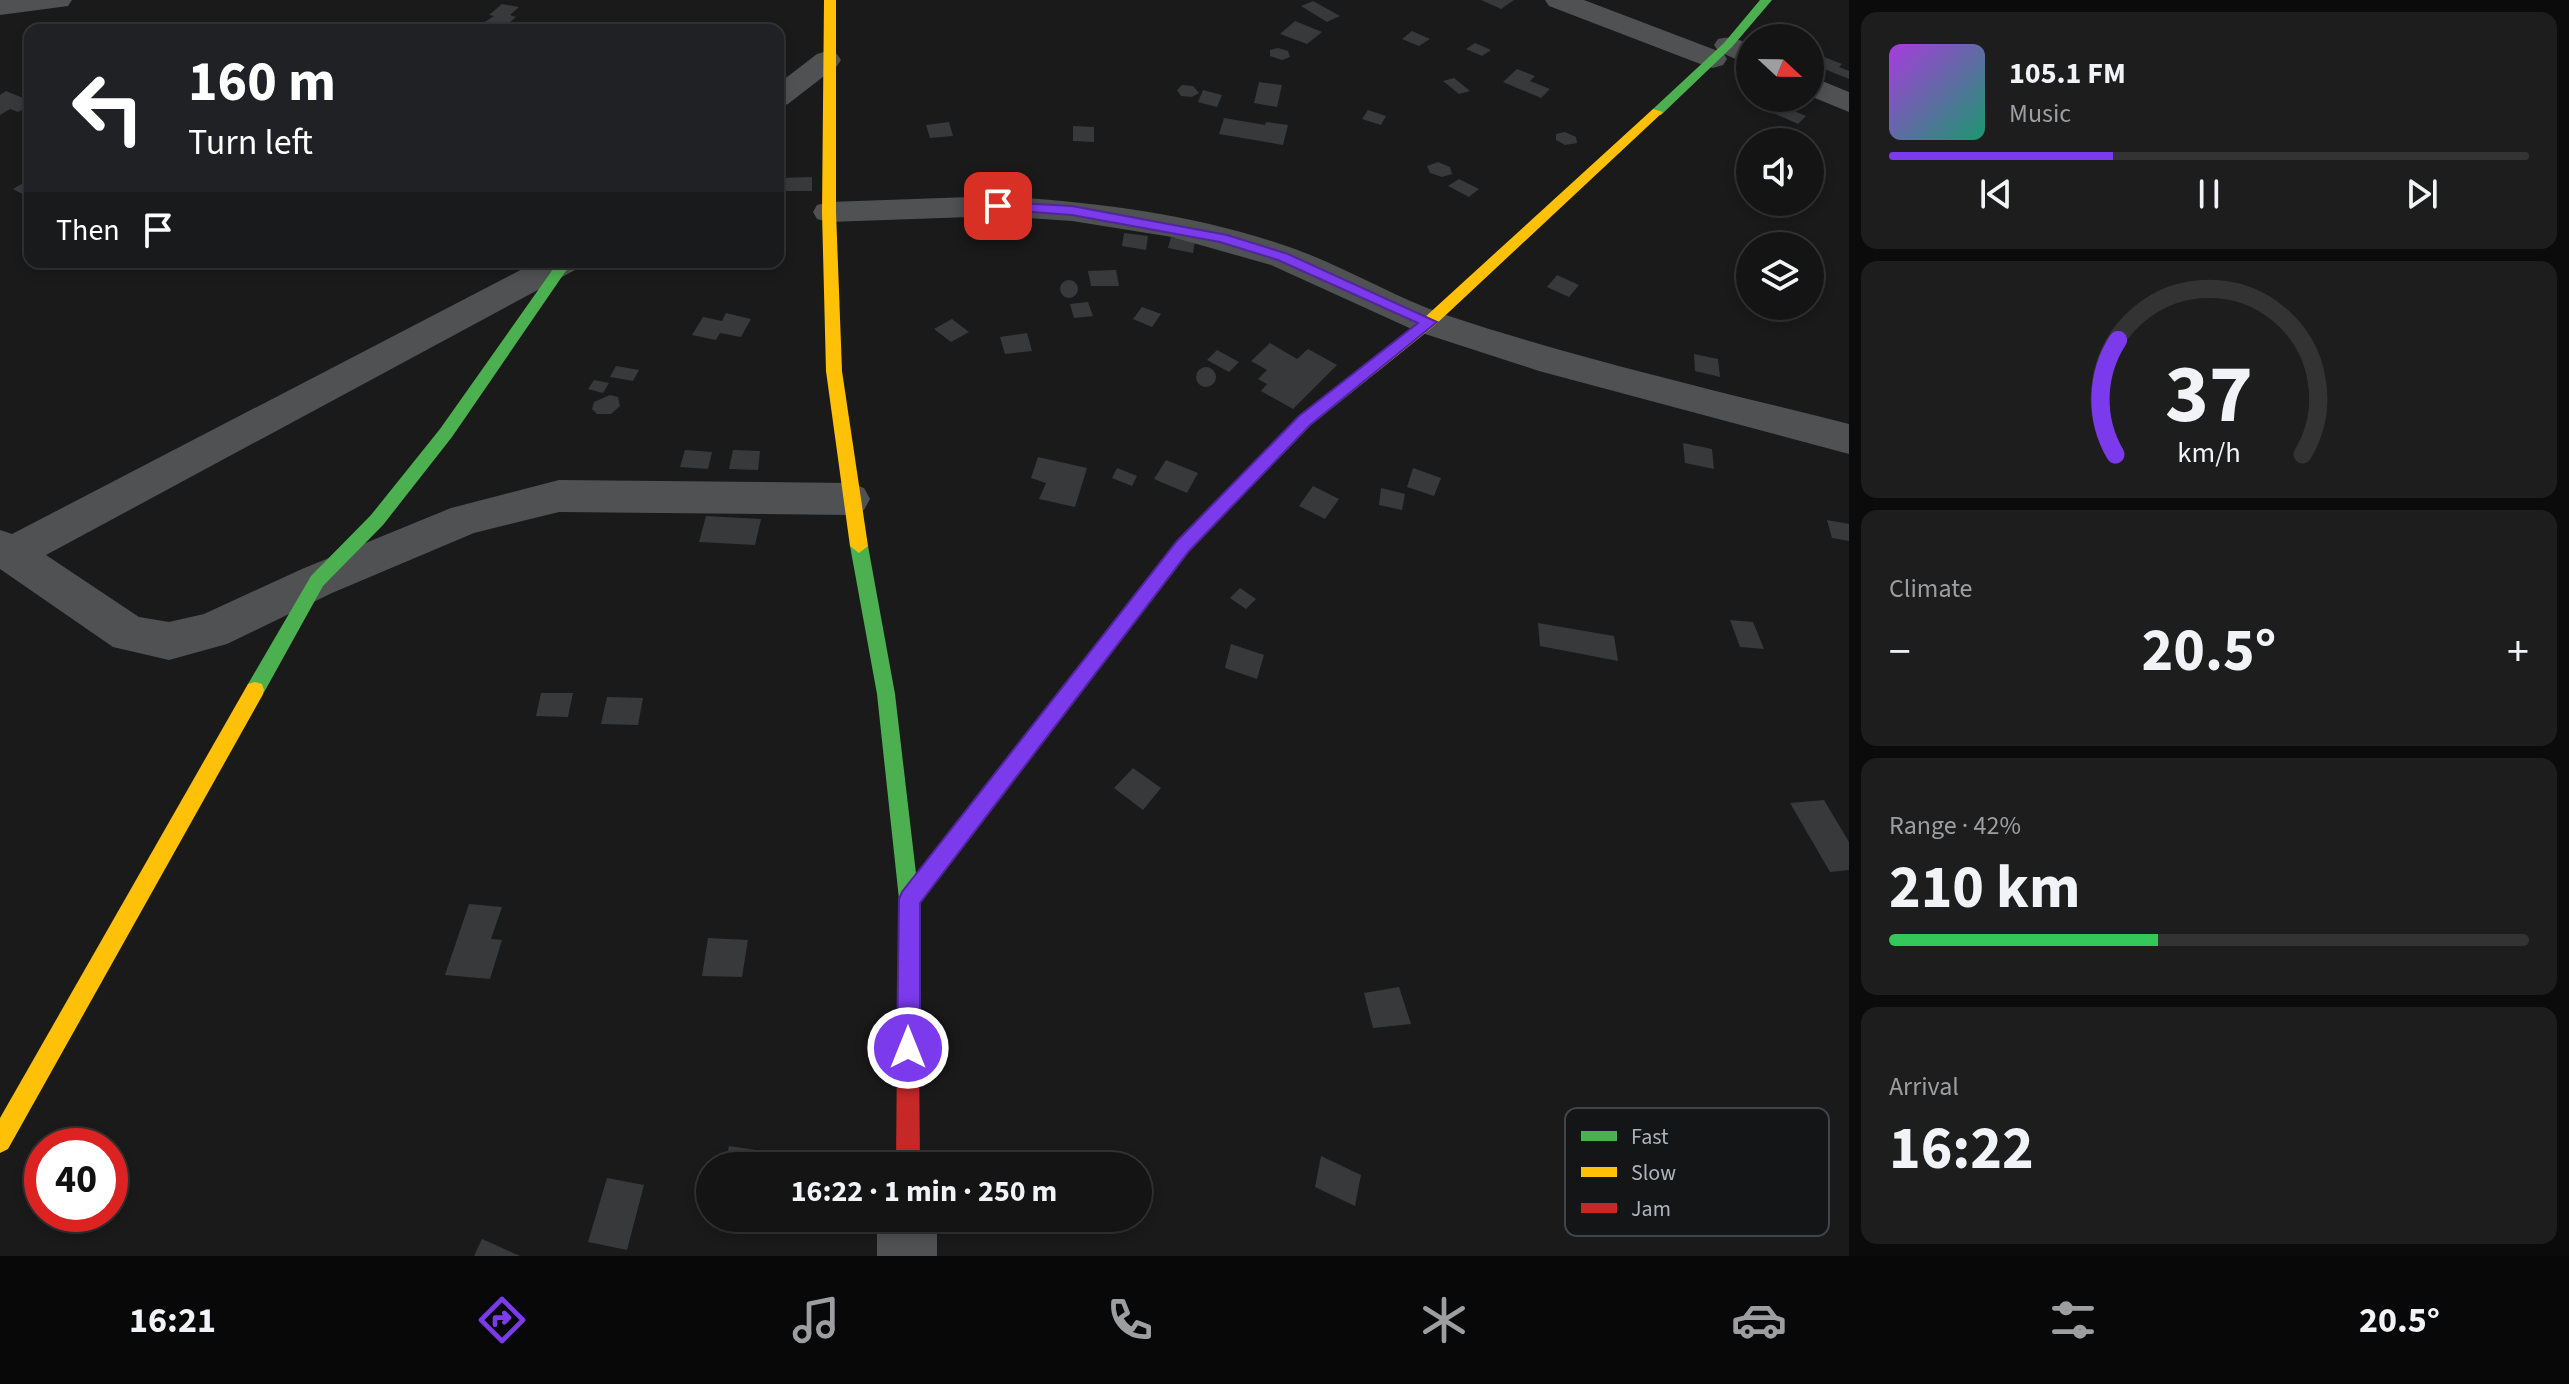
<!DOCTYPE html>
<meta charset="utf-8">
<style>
body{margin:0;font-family:"Source Sans 3",sans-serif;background:#1d1d1d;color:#f1f3f6;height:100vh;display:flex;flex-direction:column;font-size:30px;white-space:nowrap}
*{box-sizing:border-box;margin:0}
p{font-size:26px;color:#9d9ea0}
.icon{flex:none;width:44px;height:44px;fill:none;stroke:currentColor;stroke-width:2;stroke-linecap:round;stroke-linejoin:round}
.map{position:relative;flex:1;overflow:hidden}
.side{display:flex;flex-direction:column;gap:12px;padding:12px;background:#0b0b0b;width:720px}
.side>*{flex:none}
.guide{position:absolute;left:24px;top:24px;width:760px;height:244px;border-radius:16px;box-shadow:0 4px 12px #0003,0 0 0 2px #333334;background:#202124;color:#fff;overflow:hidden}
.needle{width:52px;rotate:112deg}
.controls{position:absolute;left:1736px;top:24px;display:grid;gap:16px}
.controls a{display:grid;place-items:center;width:88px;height:88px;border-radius:50%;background:#141414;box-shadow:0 4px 12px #0003,0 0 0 2px #333334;font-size:40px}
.speed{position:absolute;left:24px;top:1128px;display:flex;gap:16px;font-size:40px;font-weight:700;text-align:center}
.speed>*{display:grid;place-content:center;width:104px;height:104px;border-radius:50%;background:#141414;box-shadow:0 4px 12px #0003,0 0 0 2px #333334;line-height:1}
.speed .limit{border:12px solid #d22;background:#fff;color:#111}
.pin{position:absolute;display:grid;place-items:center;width:68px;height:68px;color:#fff;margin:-34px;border-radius:16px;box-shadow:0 4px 12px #0006}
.me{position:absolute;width:88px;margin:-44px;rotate:0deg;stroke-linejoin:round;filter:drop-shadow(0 0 6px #0008)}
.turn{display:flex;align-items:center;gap:28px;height:168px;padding:0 32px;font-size:36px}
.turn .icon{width:104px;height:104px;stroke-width:2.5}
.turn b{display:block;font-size:56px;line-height:68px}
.then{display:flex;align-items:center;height:76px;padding:0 32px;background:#0003;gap:16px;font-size:30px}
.big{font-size:60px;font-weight:700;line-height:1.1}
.side .card{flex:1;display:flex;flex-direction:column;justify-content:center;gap:12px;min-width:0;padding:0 28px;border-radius:16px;background:#1d1d1d}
.side .dial{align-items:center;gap:0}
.dial svg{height:208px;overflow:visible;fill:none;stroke:#333334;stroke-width:7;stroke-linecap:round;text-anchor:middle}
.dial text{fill:#f1f3f6;stroke:none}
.song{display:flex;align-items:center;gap:24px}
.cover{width:96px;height:96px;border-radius:12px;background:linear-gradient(135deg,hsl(280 70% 55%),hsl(160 70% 35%))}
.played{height:8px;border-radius:4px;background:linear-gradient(90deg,#7c3aed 35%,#333334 35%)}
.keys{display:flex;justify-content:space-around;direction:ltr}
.heat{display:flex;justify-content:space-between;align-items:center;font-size:44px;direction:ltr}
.charge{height:12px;border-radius:6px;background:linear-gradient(90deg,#34c759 42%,#333334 0)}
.trip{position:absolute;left:696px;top:1152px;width:456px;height:80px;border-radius:40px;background:#141414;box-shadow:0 4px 12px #0003,0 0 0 2px #333334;font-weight:700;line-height:80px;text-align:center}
.tab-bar{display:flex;height:128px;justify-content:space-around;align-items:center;background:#080808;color:#9d9ea0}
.tab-bar .icon{width:56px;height:56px}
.tab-bar .selected{color:#7c3aed}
.tab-bar b{font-size:36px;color:#f1f3f6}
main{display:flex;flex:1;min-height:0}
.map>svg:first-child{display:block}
.building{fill:#38393a}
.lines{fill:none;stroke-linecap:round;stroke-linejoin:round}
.street{fill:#4f5153;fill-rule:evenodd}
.fast{fill:#4caf50;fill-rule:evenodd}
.slow{fill:#ffc107;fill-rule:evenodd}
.jam{fill:#c62828;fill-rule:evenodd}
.route{fill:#7c3aed;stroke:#51269a;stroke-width:2}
.key{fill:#141516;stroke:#424447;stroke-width:2}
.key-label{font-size:22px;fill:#adb3ba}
</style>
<main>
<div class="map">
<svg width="1849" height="1256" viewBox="0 0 1849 1256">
<rect width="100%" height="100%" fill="#1a1a1a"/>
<!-- building -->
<path class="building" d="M1481,0H1514L1501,9Z
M1313,1L1340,16L1327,22L1301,6Z
M502,4L519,7L510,15L516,17L501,30H472L494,16L489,15Z
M1295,21L1322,32L1307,44L1280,34Z
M1412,31L1430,39L1419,46L1402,39Z
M1475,43L1491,50L1482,56L1466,49Z
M1278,48L1288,51L1290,57L1282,60L1270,56V50Z
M1824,57L1842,64L1839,67L1849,71V79L1817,66Z
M1517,69L1535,76L1530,81L1550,89L1541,98L1503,82Z
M1454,78L1470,91L1459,94L1443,81Z
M1259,82L1282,85L1277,107L1254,103Z
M1182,85L1193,86L1199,93L1192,97L1181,96L1177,90Z
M1203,90L1222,95L1217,107L1198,102Z
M6,91L30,101V106L18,112L10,109L0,115V95Z
M1769,100L1806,116L1798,124L1760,107Z
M1368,110L1386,116L1381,125L1362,119Z
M1224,118L1265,125L1266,122L1288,125L1283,145L1219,134Z
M949,122L953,136L930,138L926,125Z
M1073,126L1094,127V142L1073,141Z
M1565,132L1576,137L1577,143L1565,145L1556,140V134Z
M1438,162L1450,167L1452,174L1442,177L1430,173L1427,166Z
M812,177V191H778V178Z
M30,179V198L13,189Z
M1459,179L1479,189L1469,197L1448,186Z
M1124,233L1148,236L1146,250L1122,246Z
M1171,237L1195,241L1193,253L1168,248Z
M1116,270L1119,286H1091L1088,271Z
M1557,275L1579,285L1569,297L1547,287Z
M1060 289a9 9 0 1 1 18 0a9 9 0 1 1-18 0Z
M1088,302L1093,316L1074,318L1070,304Z
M1142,307L1161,314L1152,327L1133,319Z
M726,313L751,319L741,337L720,333L716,340L692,335L703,317L722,321Z
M952,319L969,332L951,342L934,329Z
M1027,333L1032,351L1005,354L1000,337Z
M1270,343L1297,359L1308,349L1337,365L1293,409L1261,391L1267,384L1258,379L1267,370L1251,361Z
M1217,350L1239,362L1229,372L1207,360Z
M1694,354L1718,359L1720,377L1695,371Z
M616,366L639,370L633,381L610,377Z
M1196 377a10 10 0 1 1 20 0a10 10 0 1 1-20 0Z
M594,380L609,383L603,393L588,389Z
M610,395L618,397L620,406L611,414H597L592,409L594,402Z
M1683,443L1712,449L1714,469L1685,463Z
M685,450L712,452L708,469L680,467Z
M733,450L760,451L758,470L729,469Z
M1038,457L1087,468L1075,507L1039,499L1046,483L1031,478Z
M1166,460L1198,473L1187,493L1154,479Z
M1117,468L1137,476L1132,486L1112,478Z
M1413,468L1441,478L1434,496L1407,487Z
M1313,486L1339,499L1325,519L1299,506Z
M1381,488L1405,494L1402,510L1379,505Z
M706,516L761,519L755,545L699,542Z
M1827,520L1849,524V541L1832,538Z
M1240,588L1256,599L1246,609L1230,598Z
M1730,620L1753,622L1764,649L1740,647Z
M1538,623L1614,636L1618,661L1540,646Z
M1231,644L1264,655L1257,679L1225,668Z
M541,693H573L568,717L536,716Z
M607,697L643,698L638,725L601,724Z
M1133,768L1161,788L1143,810L1114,788Z
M1824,800L1849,842V870L1830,872L1790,803Z
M469,904L502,907L491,939L502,940L490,979L445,975Z
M708,938L748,940L742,977L702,976Z
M1399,987L1411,1024L1373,1028L1364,993Z
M729,1146L775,1153L772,1166H725Z
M1321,1156L1361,1175L1355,1206L1315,1187Z
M607,1178L644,1185L627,1250L588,1242Z
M482,1239L520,1256H474Z"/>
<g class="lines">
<!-- street -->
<path class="street" d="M0,0H72L68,6L0,15Z
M1545,0H1584L1718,51L1714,45L1718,39C1731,36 1738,39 1750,45V65L1724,54L1727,59L1723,65L1713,68L1703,65L1549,6Z
M827,51L837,54L841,60L837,66L788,104L778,107V84L817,54Z
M1810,76L1849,92V112L1810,96Z
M998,196C1098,202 1201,215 1295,249C1347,268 1394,297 1446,315C1578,359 1714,390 1849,424V454L1539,371L1416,331L1271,265L1172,237L1072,221L998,216L829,222L817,219L813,212L817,205L829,202Z
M536,262H580L575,270L46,555L139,617L169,622L204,614L302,569L451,508L559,480L850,483L864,488L870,499L864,510L850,515L559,512L474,533L332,593L227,644L169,660L113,647L0,569V530L12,534Z
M877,1218H937V1256H877Z"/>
<!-- fast -->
<path class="fast" d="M1760,0H1772L1732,47L1661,115H1653V109L1724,43Z
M558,262H572L452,437L383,525L323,586L262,696L255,698L248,696L246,690L248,684L311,576L371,515L440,429Z
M1372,363L1377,364V372L1311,425L1189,551L1101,666L1095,668L1089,666L1086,660L1089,654L1177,541L1299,417Z
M859,539L868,546L895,694L919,899V1045L916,1053L908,1056L900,1053L897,1045L899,899L877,694L850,546Z"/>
<!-- slow -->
<path class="slow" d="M824,0H836V212L842,371L868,546L859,553L850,546L826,371L822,212Z
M1653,109L1663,112L1434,326L1377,372H1367V364L1424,318Z
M255,682L262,684L264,690L262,696L8,1149L0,1153V1118L248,684Z"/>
<!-- jam -->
<path class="jam" d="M1095,652L1101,654L1104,660L1101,666L916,906L909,909L902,906L899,899L902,892L1089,654Z
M908,1034L916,1037L919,1045L920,1166H896L897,1045L900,1037Z"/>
</g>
<!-- route -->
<path class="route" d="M998,202L1072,206L1227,235L1288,254L1437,322L1310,425L1189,551L920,903V1048L916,1056L908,1059L900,1056L897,1048L899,899L902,892L1177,541L1299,416L1418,323L1278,260L1220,242L1072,215L993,209L991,206Z"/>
<!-- legend -->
<rect x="1565" y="1108" width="264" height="128" rx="12" class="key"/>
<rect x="1581" y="1131" width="36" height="10" fill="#4caf50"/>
<rect x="1581" y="1167" width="36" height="10" fill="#ffc107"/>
<rect x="1581" y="1203" width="36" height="10" fill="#c62828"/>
<g class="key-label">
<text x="1631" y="1144">Fast</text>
<text x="1631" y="1180">Slow</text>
<text x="1631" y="1216">Jam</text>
</g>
</svg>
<div class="controls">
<a><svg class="needle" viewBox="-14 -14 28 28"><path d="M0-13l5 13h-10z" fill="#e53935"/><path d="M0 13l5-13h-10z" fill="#9d9ea0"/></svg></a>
<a><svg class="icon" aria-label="sound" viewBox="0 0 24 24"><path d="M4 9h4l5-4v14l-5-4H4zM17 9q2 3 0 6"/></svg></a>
<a><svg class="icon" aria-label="layers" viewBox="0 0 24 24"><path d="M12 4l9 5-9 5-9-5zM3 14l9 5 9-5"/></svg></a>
</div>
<div class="speed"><div class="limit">40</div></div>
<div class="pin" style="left:998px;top:206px;background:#d93025"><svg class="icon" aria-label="arrive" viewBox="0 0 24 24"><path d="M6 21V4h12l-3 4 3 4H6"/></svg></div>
<svg class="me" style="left:908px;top:1048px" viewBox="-20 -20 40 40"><circle r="17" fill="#7c3aed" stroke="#fff" stroke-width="3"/><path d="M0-11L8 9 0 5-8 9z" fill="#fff"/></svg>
<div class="trip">16:22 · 1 min · 250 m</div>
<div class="guide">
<div class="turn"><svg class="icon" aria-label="left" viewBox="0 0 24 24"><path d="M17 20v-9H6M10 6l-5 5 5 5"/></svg><div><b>160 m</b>Turn left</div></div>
<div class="then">Then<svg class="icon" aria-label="arrive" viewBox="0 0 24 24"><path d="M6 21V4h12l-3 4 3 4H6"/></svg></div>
</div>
</div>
<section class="side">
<div class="card">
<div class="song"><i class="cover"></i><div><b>105.1 FM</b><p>Music</p></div></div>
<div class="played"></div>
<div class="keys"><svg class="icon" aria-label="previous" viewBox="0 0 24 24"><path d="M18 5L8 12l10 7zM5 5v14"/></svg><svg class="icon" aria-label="pause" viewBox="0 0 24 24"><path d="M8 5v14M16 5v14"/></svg><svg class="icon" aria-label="next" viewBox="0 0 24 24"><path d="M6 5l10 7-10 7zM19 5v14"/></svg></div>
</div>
<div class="card dial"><svg viewBox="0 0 100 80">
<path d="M14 69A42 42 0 1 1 86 69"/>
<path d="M14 69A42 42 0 0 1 15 25" stroke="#7c3aed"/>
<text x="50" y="56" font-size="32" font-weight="700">37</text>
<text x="50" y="72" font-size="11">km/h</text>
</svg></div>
<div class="card"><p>Climate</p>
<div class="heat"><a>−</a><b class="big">20.5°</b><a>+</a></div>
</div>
<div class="card"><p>Range · 42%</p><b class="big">210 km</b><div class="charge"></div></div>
<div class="card"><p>Arrival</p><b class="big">16:22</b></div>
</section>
</main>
<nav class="tab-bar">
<b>16:21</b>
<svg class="icon selected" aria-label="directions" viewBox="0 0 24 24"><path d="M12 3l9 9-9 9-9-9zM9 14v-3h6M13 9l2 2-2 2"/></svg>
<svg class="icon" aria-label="music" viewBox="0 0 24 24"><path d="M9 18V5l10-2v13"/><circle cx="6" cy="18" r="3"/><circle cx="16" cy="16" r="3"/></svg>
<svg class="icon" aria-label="phone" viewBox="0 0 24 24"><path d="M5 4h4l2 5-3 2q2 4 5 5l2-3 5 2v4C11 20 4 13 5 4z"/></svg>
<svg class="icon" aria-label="climate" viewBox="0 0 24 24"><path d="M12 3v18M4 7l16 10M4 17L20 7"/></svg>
<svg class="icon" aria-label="car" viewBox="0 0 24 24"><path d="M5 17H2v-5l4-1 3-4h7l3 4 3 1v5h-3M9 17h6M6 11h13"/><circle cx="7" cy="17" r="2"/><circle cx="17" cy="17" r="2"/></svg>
<svg class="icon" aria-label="filters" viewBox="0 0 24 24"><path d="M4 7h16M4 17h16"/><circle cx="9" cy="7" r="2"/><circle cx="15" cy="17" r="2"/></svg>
<b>20.5°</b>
</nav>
